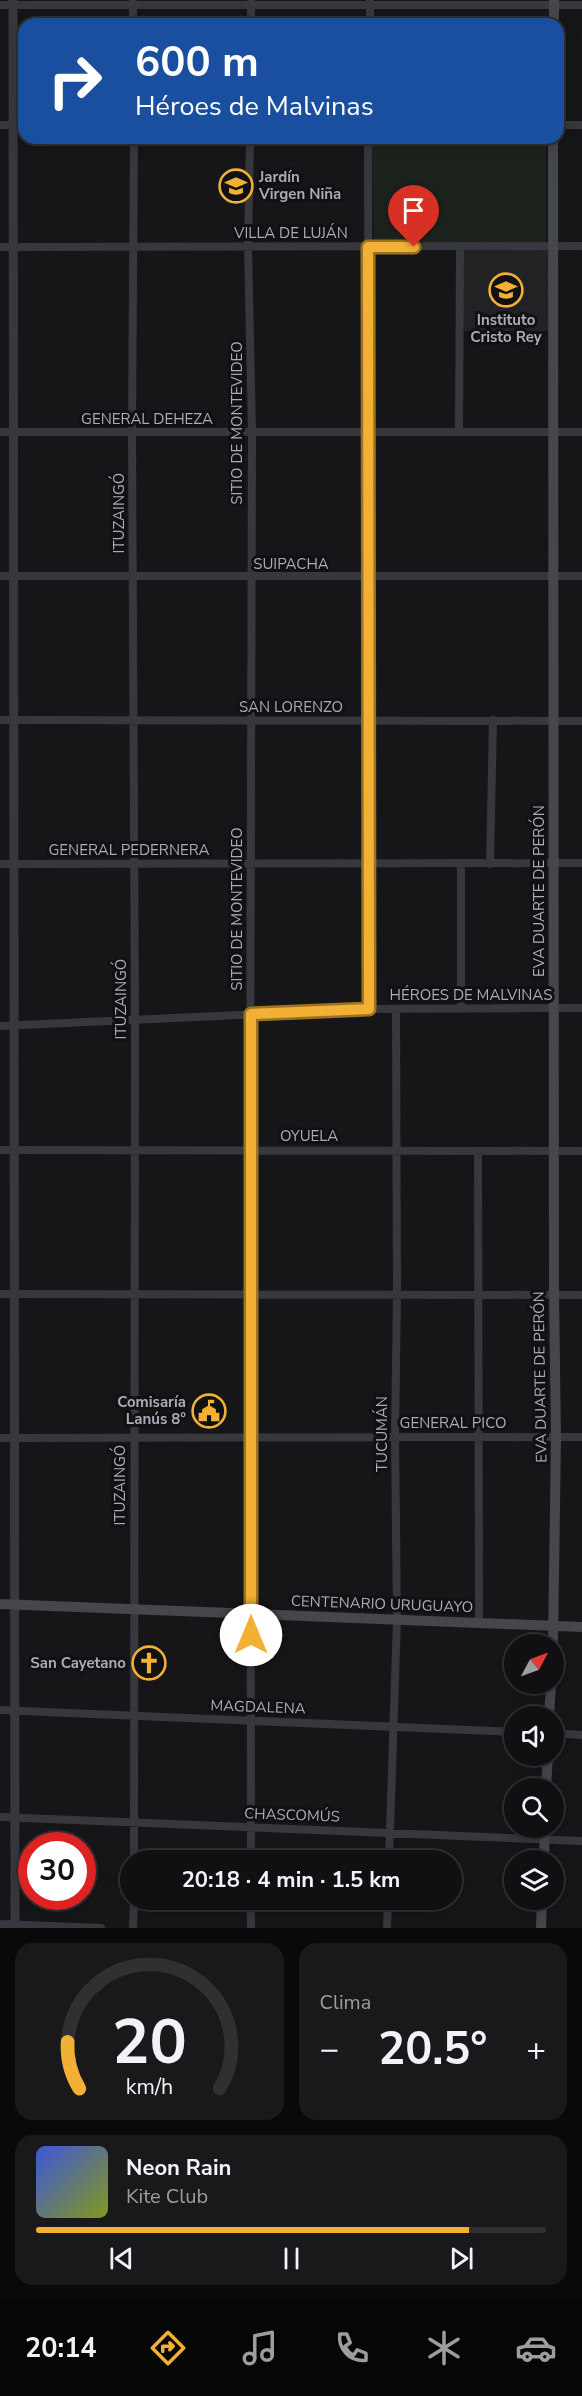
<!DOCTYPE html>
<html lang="es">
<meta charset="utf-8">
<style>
body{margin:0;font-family:"Nunito Sans",sans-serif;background:#19191b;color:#f1f3f6;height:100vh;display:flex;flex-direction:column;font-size:22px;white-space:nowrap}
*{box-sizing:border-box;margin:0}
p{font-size:20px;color:#9c9d9f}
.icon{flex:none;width:33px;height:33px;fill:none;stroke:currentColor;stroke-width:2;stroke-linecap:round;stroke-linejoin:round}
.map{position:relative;height:1928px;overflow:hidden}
.panel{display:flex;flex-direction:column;gap:15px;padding:15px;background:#09090a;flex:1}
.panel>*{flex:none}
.top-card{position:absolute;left:18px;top:18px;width:546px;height:126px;border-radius:18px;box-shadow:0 3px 15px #0003,0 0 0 2px #303032;background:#1a4fa0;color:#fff;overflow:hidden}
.needle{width:39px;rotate:49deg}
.fabs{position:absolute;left:504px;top:1634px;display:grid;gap:12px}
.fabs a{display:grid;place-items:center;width:60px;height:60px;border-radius:50%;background:#101012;box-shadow:0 3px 15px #0003,0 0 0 2px #303032;font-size:30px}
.speed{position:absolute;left:18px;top:1832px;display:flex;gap:12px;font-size:30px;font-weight:700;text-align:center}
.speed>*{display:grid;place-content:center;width:78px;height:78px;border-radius:50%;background:#101012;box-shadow:0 3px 15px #0003,0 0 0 2px #303032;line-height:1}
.speed .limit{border:9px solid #d22;background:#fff;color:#111}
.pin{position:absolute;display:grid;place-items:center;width:51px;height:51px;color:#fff;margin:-62px -26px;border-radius:50% 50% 50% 0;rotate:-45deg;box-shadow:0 0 6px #0007}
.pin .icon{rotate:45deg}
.me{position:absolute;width:66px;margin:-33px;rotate:0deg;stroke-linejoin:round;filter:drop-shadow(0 0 4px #0008)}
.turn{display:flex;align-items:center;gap:21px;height:126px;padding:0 18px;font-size:27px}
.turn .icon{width:78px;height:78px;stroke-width:2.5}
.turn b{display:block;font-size:42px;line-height:51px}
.big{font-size:45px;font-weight:700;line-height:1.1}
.panel .widget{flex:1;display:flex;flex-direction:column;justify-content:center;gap:9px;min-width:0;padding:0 21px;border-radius:18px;background:#19191b}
.panel .dial{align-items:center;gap:0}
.dial svg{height:156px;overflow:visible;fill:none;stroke:#303032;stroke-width:7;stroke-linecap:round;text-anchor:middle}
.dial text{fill:#f1f3f6;stroke:none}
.song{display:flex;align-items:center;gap:18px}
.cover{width:72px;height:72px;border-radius:9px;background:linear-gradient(135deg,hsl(230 70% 55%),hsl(70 70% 35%))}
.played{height:6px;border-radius:3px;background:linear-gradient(90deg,#f2b134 85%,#303032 85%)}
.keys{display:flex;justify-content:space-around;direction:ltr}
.heat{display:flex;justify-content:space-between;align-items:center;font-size:33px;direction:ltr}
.panel .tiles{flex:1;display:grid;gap:15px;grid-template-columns:1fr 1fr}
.widget:last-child{grid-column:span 2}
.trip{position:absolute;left:120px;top:1850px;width:342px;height:60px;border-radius:30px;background:#101012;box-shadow:0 3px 15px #0003,0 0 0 2px #303032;font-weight:700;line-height:60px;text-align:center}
.dock{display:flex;height:96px;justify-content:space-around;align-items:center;background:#060607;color:#9c9d9f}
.dock .icon{width:42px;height:42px}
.dock .active{color:#f2b134}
.dock b{font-size:27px;color:#f1f3f6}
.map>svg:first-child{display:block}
.built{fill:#222225}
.green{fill:#1c231d}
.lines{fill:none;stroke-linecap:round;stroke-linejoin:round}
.minor{stroke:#37383d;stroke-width:8}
.tertiary{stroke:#37383d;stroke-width:9}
.secondary{stroke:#45474d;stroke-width:10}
.route-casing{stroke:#9d7322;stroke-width:15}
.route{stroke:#f2b134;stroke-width:10}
.labels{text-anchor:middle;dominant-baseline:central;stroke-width:6;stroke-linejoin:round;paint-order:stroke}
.poi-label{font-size:15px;font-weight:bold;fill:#a8adb8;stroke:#111113;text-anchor:end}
.street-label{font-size:15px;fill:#a8adb8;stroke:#111113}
</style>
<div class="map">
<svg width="582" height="1928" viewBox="0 0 582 1928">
<rect width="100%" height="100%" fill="#161618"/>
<!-- built -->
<path class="built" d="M463,249H549V331H463Z"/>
<!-- green -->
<path class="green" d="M372,138H546V242H374Z"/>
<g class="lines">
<!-- minor -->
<path class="minor" d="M133,2V24
M0,5H582
M251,24V2
M370,24V0
M0,125H24
M558,125H582
M250,138L248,246L252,432L250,1150L251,1860
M368,138L369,1009
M0,247L582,246
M459,431L460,247
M0,432H582
M0,576H582
M0,720L582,721
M0,864L582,863
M490,864L493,720
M461,1008V864
M0,1026L369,1009L582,1008
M0,1150L582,1151
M478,1151L479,1623
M0,1294L582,1295
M0,1438L582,1437
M0,1710L514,1732
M554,1733L582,1735
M0,1817L582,1841
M134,1860L135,1021L132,432L134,138
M389,1860L397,1619L395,1436L397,1294L396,1009
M0,1924L101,1928
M133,1928L134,1899
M251,1928V1899
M387,1928L388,1899"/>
<!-- tertiary -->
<path class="tertiary" d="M13,0L15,1928"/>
<!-- secondary -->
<path class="secondary" d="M554,24V0
M553,138L554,1295L556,1437L553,1644
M0,1604L582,1627
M549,1716L551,1683
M546,1788L548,1755
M544,1860L545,1827
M541,1928L542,1899"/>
</g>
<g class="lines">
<defs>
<path id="route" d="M251,1635V1014L369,1009L368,247H414"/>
</defs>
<!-- route casing -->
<use href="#route" class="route-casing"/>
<!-- route -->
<use href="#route" class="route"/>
</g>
<!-- icons -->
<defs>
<symbol id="school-ring" viewBox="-11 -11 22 22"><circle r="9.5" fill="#111113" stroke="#f2b134" stroke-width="1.5"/><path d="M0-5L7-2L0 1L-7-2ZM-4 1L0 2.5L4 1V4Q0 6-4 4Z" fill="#f2b134"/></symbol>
<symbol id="civic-ring" viewBox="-11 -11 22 22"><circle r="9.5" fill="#111113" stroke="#f2b134" stroke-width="1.5"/><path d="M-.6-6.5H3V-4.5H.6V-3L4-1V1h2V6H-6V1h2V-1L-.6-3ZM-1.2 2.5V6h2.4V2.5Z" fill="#f2b134"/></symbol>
<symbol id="church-ring" viewBox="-11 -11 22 22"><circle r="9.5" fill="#111113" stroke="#f2b134" stroke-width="1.5"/><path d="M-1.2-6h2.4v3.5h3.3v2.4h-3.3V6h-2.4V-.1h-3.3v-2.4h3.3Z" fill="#f2b134"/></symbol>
</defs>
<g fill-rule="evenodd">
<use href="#school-ring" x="217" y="167" width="38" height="38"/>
<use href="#school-ring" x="487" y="271" width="38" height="38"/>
<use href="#civic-ring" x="190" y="1392" width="38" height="38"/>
<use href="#church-ring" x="130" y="1644" width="38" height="38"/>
</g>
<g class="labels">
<!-- poi labels -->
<g class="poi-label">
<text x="259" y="177" text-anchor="start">Jardín<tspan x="259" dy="17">Virgen Niña</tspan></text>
<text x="506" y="320" text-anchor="middle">Instituto<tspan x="506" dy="17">Cristo Rey</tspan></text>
<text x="186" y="1402">Comisaría<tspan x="186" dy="17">Lanús 8°</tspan></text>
<text x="126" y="1663">San Cayetano</text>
</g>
<!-- street labels -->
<g class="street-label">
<text x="291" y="233">VILLA DE LUJÁN</text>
<text x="147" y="419">GENERAL DEHEZA</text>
<text transform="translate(237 423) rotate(-90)">SITIO DE MONTEVIDEO</text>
<text transform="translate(119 513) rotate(-90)">ITUZAINGÓ</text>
<text x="291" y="564">SUIPACHA</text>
<text x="291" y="707">SAN LORENZO</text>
<text x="129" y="850">GENERAL PEDERNERA</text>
<text transform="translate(539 891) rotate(-90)">EVA DUARTE DE PERÓN</text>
<text transform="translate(237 909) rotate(-90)">SITIO DE MONTEVIDEO</text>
<text x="471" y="995">HÉROES DE MALVINAS</text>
<text transform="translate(121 999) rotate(-90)">ITUZAINGÓ</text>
<text x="309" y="1136">OYUELA</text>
<text transform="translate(540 1377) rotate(-91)">EVA DUARTE DE PERÓN</text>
<text x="453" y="1423">GENERAL PICO</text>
<text transform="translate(382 1434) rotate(-90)">TUCUMÁN</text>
<text transform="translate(120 1485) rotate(-90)">ITUZAINGÓ</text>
<text transform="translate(382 1604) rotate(2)">CENTENARIO URUGUAYO</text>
<text transform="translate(258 1707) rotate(2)">MAGDALENA</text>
<text transform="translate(292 1815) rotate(2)">CHASCOMÚS</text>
</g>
</g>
</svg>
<div class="fabs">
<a><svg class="needle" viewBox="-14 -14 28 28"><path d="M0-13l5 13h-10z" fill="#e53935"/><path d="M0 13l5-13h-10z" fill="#9c9d9f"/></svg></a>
<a><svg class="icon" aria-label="sound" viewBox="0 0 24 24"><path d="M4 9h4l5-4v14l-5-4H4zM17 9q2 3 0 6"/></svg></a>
<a><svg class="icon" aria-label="search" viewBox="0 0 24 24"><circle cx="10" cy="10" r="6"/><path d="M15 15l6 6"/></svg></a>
<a><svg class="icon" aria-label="layers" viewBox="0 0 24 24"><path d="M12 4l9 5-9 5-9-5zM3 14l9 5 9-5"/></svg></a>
</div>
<div class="speed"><div class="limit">30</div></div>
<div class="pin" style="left:414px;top:247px;background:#d93025"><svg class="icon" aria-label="arrive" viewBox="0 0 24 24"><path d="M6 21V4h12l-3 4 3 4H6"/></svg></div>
<svg class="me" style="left:251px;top:1635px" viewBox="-20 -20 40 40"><circle r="19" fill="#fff"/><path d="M0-13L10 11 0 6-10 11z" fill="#f2b134"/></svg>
<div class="trip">20:18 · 4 min · 1.5 km</div>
<div class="top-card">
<div class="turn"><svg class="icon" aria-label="right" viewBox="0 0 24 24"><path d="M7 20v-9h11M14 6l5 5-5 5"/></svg><div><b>600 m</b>Héroes de Malvinas</div></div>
</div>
</div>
<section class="panel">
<div class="tiles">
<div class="widget dial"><svg viewBox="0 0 100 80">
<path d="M14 69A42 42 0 1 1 86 69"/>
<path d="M14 69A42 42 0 0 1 8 45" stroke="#f2b134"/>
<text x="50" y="56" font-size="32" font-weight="700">20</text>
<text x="50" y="72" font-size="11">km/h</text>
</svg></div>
<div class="widget"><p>Clima</p>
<div class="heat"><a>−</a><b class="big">20.5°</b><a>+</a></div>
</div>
<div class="widget">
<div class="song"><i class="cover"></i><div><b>Neon Rain</b><p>Kite Club</p></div></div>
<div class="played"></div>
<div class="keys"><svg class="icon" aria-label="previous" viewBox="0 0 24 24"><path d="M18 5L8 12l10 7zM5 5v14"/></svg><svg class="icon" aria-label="pause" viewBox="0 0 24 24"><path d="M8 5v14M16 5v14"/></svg><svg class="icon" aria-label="next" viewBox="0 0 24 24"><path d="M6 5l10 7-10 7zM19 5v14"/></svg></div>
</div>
</div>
</section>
<nav class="dock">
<b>20:14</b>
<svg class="icon active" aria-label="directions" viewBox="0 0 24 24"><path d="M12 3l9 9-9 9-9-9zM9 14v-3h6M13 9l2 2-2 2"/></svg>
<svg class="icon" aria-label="music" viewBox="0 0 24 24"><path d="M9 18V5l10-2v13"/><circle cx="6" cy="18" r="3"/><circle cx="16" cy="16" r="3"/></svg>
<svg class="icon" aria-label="phone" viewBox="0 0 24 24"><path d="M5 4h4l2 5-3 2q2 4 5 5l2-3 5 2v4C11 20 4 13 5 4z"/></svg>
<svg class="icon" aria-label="climate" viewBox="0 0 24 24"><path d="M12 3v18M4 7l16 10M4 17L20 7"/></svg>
<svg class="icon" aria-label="car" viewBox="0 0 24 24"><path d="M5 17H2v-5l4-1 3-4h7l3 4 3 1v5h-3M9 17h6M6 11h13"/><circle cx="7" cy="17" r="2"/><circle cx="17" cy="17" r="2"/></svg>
</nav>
